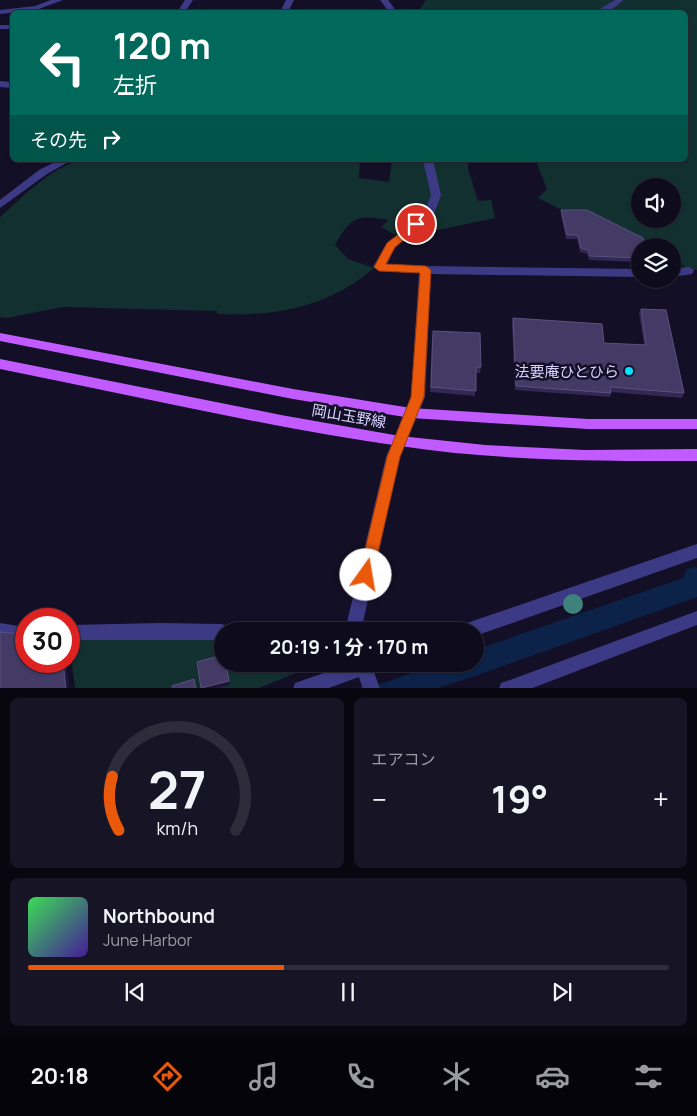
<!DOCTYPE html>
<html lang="ja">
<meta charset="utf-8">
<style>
body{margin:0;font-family:Manrope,"Noto Sans JP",sans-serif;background:#171425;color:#f1f3f6;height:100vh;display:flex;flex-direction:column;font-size:19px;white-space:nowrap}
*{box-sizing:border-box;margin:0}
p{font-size:16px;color:#9b9ba3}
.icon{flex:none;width:28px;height:28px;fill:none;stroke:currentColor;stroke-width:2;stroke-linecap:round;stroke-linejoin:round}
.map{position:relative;height:688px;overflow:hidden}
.side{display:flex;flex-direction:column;gap:10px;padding:10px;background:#08060f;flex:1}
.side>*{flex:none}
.top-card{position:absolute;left:10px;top:10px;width:678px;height:152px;border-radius:8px;box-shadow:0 1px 4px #0004,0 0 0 1px #2e2b3b;background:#00695c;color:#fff;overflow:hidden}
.fabs{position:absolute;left:631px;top:178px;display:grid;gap:10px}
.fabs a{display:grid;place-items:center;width:50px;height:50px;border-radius:50%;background:#0e0b1c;box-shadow:0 1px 4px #0004,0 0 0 1px #2e2b3b;font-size:25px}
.speed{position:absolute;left:15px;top:608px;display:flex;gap:10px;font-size:25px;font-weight:700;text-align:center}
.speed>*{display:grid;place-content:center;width:65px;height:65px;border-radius:50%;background:#0e0b1c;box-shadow:0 1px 4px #0004,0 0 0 1px #2e2b3b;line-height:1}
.speed .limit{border:8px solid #d22;background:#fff;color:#111}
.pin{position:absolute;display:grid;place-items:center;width:42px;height:42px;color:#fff;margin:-21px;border:2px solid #fff;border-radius:50%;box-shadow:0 1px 5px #0007}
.me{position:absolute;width:55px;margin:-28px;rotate:13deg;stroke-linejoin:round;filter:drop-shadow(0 0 4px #0008)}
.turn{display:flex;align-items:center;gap:18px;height:105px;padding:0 20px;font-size:22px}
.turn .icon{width:65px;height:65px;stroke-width:2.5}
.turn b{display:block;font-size:35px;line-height:42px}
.then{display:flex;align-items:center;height:48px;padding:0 20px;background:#0003;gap:10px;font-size:19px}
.big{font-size:38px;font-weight:700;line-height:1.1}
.side .card{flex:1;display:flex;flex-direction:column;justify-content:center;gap:8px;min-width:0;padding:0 18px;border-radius:8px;background:#171425}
.side .dial{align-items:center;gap:0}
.dial svg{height:130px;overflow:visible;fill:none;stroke:#2e2b3b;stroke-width:7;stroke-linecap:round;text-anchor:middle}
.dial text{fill:#f1f3f6;stroke:none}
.song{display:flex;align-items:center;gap:15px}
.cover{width:60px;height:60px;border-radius:8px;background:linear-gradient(135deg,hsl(130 70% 55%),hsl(260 70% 35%))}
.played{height:5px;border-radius:2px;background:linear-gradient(90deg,#ea580c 40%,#2e2b3b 40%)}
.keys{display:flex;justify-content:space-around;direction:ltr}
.heat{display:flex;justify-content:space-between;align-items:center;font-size:28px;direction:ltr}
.side .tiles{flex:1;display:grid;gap:10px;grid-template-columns:1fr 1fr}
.card:last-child{grid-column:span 2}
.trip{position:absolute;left:214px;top:622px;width:270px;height:50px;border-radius:25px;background:#0e0b1c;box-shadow:0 1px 4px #0004,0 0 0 1px #2e2b3b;font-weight:700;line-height:50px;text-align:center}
.menu{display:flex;height:80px;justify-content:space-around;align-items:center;background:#06040b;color:#9b9ba3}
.menu .icon{width:35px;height:35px}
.menu .active{color:#ea580c}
.menu b{font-size:22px;color:#f1f3f6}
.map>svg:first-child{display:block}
.green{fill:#12302f;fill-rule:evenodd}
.water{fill:#0c2248}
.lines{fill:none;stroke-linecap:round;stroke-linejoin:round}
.street{fill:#3d3a85;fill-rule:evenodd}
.primary{fill:#c25bff;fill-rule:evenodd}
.tree{fill:#3d827b}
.wall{fill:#312854}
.shaded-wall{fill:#1d163a}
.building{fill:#433a66;stroke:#5a527e}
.route{fill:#ea580c;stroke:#983908}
.poi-dot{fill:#00e5ff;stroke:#130f26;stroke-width:2}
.labels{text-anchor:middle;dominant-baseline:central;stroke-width:5;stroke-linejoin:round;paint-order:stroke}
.poi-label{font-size:15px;fill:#d9d4ff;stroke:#130f26;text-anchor:end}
.street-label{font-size:15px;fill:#d9d4ff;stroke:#130f26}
</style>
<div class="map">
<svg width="697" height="689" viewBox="0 0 697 689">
<rect width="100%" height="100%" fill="#130f26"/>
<!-- green -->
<path class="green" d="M426,0H697V270L687,269L673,257L672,246L636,247L538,198L547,189L537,164L542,160H685V12H418ZM640,186H672V219H640Z
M81,160H360L359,178L389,182L392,160H468V169L478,201L491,200L495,218L433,231L396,235L381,227L389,220C357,214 351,217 335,245L348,259L374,268C329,307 274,317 217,314V311L63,307L7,318L0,317V217C24,196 50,168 81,160Z
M69,640H222V664H318L259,688H75Z"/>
<!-- water -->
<path class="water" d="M695,567L697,568V597L475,676L438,688L349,689L384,683L437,664H475V650L683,578L687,569Z"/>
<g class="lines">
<!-- street -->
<path class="street" d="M51,0H63L36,10L0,14V10L35,6Z
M185,0H193L185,12H177Z
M286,0H294L288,12H280Z
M380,0H388L397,12H389Z
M615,0H623C615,9 606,13 595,12Z
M0,25H12V29H0Z
M0,81L12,82V88L0,87Z
M59,160H72L47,174L0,208V200L39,170Z
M423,160H433L441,195L434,214L395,248L387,264L425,266L640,269V277L431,274L425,397L400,457L361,631H345L386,457L411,397L419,273L379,271L373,267L387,243L424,213L431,195Z
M688,267L692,268L694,271L692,274L672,277V269Z
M697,544V558L475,636V631H459L461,626L467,623Z
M697,611V625L530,689H499L501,683L507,681Z
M0,623L26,627V643L0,639Z
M161,623L222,624L228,627L230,631H222V640H69V625Z
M350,664H381L379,670L374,672L380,689H363L359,677L326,689H293L295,683Z"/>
<!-- primary -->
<path class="primary" d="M0,333L293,389L411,408L588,419H697V429H588L411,418L293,399L0,341Z
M0,359L281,415L400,436L485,445L585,450L697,449V461C598,461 498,461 400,446C266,427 132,395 0,369Z"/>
</g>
<!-- trees -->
<circle class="tree" cx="573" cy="604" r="10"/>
<!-- wall -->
<path class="wall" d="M561,210L640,246V262L589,260L587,254L580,252L577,239H566L561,214Z
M641,309L684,393L682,398L611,392L610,397L515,390L512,323L513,318L604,343L644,345L639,313Z
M432,336L481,367L480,373H476L475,396L430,392Z"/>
<!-- shaded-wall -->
<path class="shaded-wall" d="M63,661H66L70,689H66Z
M229,681L230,685L215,689H201Z"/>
<!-- building -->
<path class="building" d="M561,210H587L643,238L645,246H640V258L590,256L588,250L581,248L578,235H567Z
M641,309L666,310L684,393L610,387L611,393L516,386L513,318L602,324L604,343L646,345Z
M433,331L480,333L481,367H476V391L431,387Z
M0,632L20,634L23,632H26V661H63L66,689H0Z
M222,655V664H226L229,681L201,688L197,662Z
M194,679L196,689H173L172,686Z"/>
<!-- route -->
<path class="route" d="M416,221L421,224L420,227L395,247L386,264L426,266L431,270L424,397L400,457L373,575L371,579L366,581L361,579L359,575L387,457L411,397L420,273L379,271L374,267L387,243Z"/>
<!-- markers -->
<circle class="poi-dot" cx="629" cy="371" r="5"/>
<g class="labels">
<!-- poi labels -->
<g class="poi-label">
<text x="619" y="371">法要庵ひとひら</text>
</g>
<!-- street labels -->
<g class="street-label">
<text transform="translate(349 416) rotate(10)">岡山玉野線</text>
</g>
</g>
</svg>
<div class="fabs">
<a><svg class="icon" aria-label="sound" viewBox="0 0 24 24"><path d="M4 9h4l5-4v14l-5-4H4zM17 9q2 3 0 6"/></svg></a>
<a><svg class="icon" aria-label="layers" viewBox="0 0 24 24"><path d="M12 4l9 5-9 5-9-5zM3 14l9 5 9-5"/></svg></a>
</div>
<div class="speed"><div class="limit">30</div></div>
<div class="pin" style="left:416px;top:224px;background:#d93025"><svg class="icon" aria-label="arrive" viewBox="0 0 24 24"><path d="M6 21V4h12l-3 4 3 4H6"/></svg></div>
<svg class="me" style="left:366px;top:575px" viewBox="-20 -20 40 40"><circle r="19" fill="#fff"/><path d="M0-13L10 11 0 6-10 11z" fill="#ea580c"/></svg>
<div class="trip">20:19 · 1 分 · 170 m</div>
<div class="top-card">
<div class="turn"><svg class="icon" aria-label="left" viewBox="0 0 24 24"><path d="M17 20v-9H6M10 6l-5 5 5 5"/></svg><div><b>120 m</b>左折</div></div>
<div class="then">その先<svg class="icon" aria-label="right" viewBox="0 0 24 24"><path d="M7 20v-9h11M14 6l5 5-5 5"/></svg></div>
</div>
</div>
<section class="side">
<div class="tiles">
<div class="card dial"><svg viewBox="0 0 100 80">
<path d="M14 69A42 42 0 1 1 86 69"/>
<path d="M14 69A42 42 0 0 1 10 36" stroke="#ea580c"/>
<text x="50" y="56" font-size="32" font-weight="700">27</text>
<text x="50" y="72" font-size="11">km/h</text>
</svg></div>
<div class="card"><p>エアコン</p>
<div class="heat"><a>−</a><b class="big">19°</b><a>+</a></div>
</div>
<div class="card">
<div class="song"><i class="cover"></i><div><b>Northbound</b><p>June Harbor</p></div></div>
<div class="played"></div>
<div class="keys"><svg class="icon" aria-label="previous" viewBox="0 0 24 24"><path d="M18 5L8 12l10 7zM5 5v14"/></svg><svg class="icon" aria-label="pause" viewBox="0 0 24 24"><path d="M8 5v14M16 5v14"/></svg><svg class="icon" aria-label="next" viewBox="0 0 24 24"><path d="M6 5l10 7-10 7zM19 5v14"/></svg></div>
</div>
</div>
</section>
<nav class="menu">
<b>20:18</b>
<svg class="icon active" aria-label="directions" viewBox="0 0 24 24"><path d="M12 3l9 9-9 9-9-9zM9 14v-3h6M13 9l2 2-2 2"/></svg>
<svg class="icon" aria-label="music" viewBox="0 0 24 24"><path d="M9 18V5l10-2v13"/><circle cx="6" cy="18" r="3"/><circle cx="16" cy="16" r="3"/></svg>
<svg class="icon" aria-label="phone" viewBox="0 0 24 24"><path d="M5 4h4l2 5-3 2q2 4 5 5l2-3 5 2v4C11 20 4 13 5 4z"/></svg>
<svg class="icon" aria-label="climate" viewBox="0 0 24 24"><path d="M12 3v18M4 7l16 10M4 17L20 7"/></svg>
<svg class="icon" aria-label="car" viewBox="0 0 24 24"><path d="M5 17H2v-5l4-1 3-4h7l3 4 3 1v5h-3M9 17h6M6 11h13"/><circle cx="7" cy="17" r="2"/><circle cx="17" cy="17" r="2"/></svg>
<svg class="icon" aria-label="filters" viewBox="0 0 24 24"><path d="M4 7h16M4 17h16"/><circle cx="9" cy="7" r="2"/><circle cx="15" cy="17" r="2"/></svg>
</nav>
